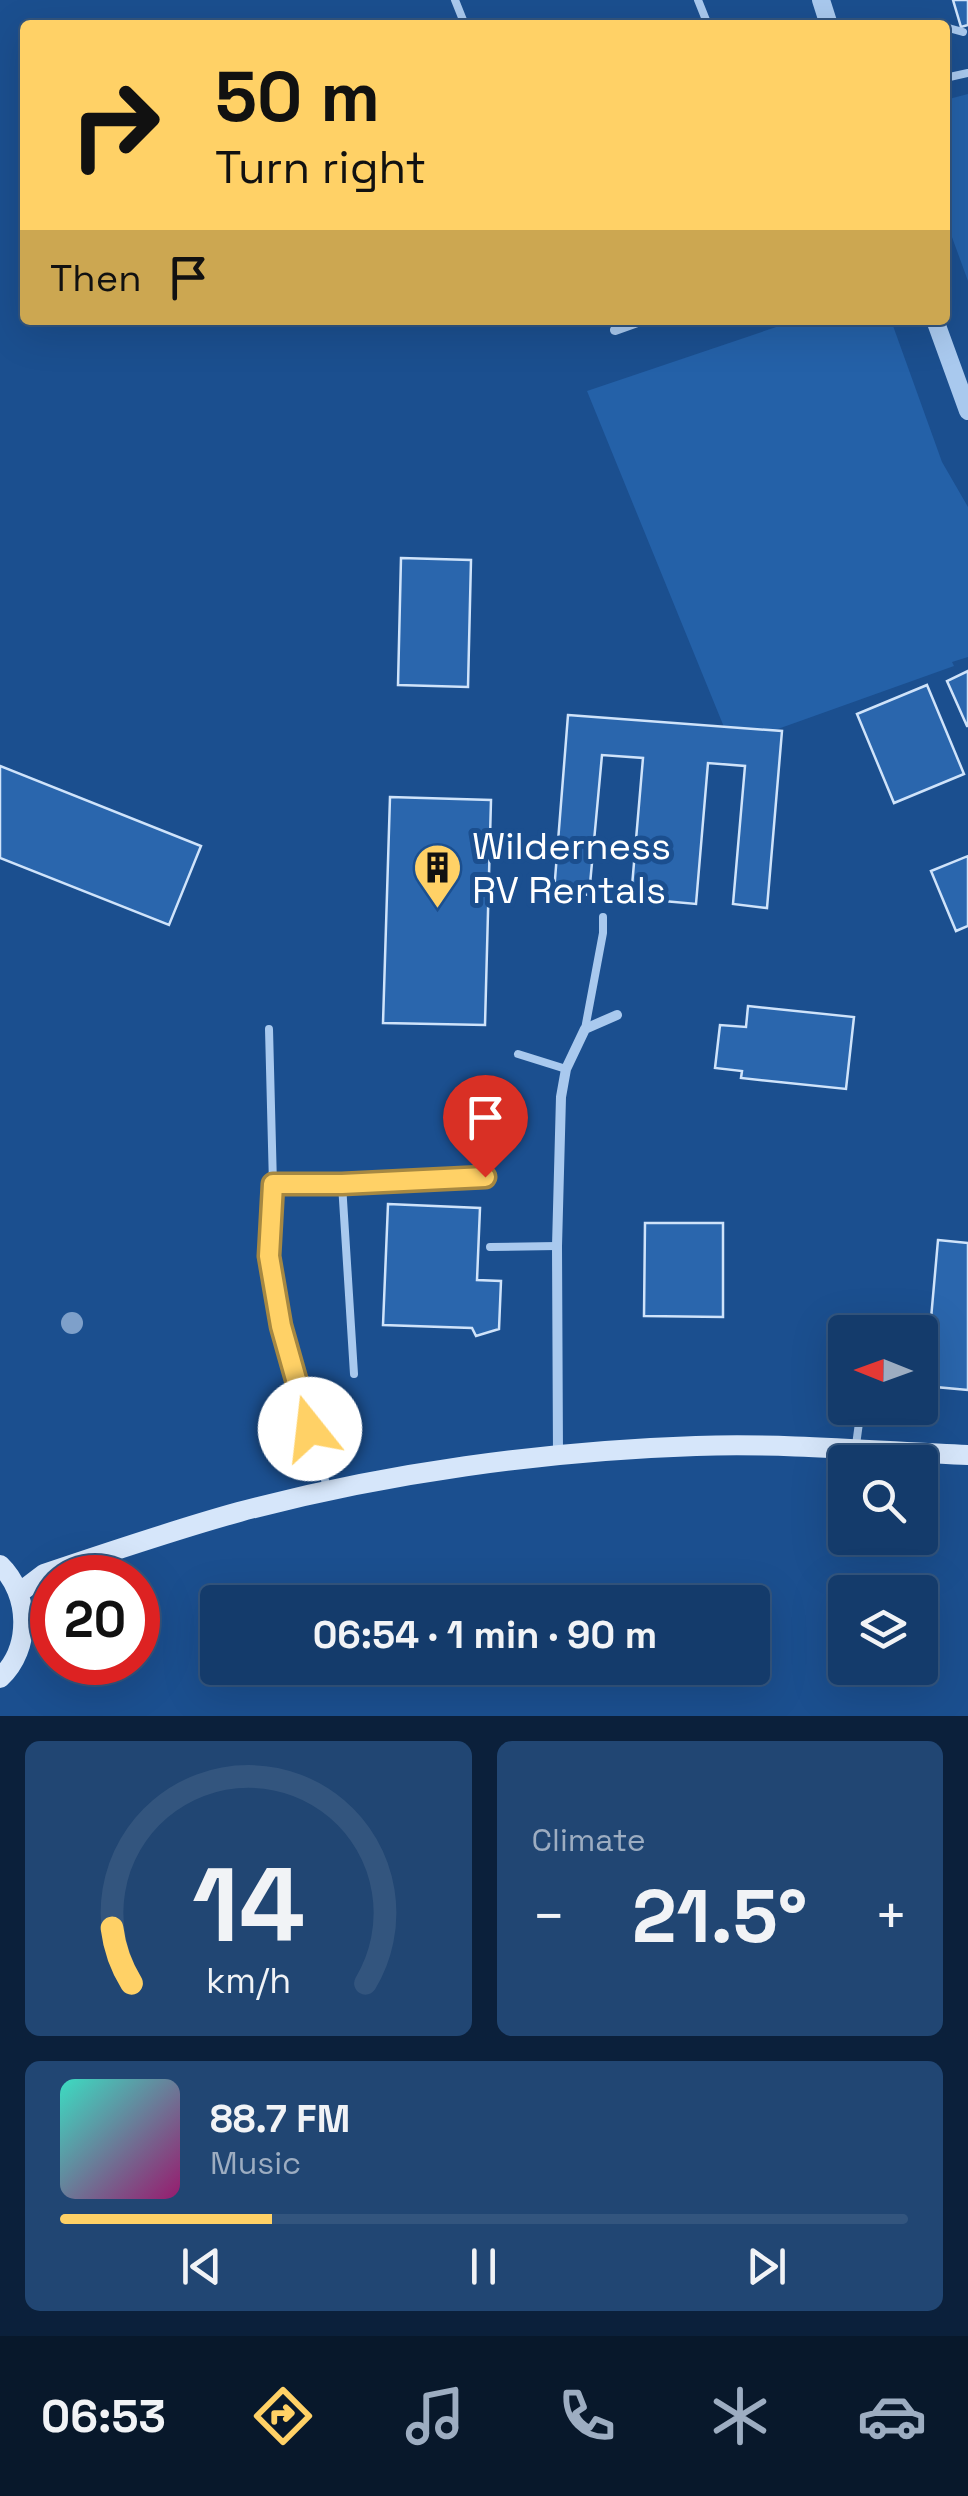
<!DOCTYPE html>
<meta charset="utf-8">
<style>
body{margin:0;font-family:"Space Grotesk",sans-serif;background:#214673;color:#f1f3f6;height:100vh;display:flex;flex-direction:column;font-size:38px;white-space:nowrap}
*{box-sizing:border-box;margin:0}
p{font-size:32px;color:#9dadc1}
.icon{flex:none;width:55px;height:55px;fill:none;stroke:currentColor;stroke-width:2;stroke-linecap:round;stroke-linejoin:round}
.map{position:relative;height:1716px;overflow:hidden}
.details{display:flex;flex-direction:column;gap:25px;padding:25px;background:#0b203b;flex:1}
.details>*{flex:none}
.guide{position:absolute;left:20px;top:20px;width:930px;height:305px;border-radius:10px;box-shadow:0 10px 40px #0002,0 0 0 2px #33557e;background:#ffd166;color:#111;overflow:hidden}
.needle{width:65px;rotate:271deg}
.fabs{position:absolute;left:828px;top:1315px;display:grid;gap:20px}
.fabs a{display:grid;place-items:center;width:110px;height:110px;border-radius:10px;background:#143b6b;box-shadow:0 10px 40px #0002,0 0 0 2px #33557e;font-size:50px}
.speed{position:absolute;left:30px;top:1555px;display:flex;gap:20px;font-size:50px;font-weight:700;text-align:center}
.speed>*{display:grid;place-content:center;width:130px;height:130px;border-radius:50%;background:#143b6b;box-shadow:0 10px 40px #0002,0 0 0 2px #33557e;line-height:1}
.speed .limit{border:15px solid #d22;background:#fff;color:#111}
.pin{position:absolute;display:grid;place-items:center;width:85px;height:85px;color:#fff;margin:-102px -42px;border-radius:50% 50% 50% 0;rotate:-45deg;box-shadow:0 0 10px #0007}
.pin .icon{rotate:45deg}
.me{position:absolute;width:110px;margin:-55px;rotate:344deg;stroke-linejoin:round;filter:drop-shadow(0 0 8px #0008)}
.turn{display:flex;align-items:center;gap:35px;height:210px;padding:0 30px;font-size:45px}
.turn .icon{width:130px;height:130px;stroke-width:2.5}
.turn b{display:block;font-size:70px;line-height:85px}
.then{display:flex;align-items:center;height:95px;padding:0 30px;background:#0003;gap:20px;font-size:38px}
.big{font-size:75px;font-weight:700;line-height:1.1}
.details .widget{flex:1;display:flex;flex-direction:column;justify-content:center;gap:15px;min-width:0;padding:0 35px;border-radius:15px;background:#214673}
.details .dial{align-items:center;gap:0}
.dial svg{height:260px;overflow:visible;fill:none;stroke:#33557e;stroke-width:7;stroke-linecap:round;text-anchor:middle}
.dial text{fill:#f1f3f6;stroke:none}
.song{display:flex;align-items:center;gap:30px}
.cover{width:120px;height:120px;border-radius:15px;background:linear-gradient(135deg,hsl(170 70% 55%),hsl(320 70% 35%))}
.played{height:10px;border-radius:5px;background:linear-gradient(90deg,#ffd166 25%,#33557e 25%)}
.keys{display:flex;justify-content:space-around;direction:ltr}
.heat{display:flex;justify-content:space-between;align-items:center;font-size:55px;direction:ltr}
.details .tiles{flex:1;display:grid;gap:25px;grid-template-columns:1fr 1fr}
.widget:last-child{grid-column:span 2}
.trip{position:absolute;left:200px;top:1585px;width:570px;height:100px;border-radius:10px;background:#143b6b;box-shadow:0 10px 40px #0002,0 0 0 2px #33557e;font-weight:700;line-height:100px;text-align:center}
.dock{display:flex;height:160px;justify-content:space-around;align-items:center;background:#08182b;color:#9dadc1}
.dock .icon{width:70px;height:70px}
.dock .selected{color:#ffd166}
.dock b{font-size:45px;color:#f1f3f6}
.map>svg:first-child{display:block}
.green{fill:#2461a8}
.building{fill:#2a66ad;stroke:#cfe3fa;stroke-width:2.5}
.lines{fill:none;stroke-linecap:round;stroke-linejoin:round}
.service{stroke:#a9c9ee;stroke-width:8}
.minor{stroke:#a9c9ee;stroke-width:10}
.tertiary{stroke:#a9c9ee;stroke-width:18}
.secondary{stroke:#d6e6fa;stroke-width:20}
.tree{fill:#7ea0ca}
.route-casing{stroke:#a68842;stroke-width:25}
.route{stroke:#ffd166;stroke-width:18}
.labels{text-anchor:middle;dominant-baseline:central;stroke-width:10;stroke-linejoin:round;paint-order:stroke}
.poi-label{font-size:38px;fill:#fff;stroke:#1b4f8f;text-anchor:start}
</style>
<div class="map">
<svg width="968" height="1716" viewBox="0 0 968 1716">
<rect width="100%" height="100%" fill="#1b4f8f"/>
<!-- green -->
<path class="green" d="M968,94V281L945,218V100Z
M797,320H888L892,323L942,462L968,507V657L952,662L954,666L775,730L724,727L587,391Z"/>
<!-- building -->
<path class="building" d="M953,0H968V25L961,27Z
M401,558L471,560L468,687L398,685Z
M968,671V726H967L947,681Z
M927,685L964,774L894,803L857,714Z
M568,715L782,731L767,908L733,904L745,766L708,763L696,904L631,898L643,758L602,755L589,895L554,892Z
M0,766L201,846L169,925L0,858Z
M390,797L491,800L485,1025L383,1023Z
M968,856V926L956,931L931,871Z
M748,1006L854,1017L846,1089L741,1078L742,1071L715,1068L720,1025L746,1027Z
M388,1204L480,1208L477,1280L501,1281L499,1329L476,1336L472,1328L383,1325Z
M645,1223H723V1317L644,1316Z
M938,1240L968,1243V1390L925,1386Z"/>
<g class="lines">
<!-- service -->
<path class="service" d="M455,0L465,25
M698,0L708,25
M945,27L963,32
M945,78L968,73
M269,1029L273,1185L269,1257L281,1326L327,1487
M585,1029L603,933V917
M518,1054L566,1069
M342,1184L354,1374
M273,1185L342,1184L485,1177
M490,1247L557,1246
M856,1445L861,1408"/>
<!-- minor -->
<path class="minor" d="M615,330L643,320
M558,1454L557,1246L561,1097L566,1069L585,1029L617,1015"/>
<!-- tertiary -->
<path class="tertiary" d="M821,0L829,25
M935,320L968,411"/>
<!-- secondary -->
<path class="secondary" d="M0,1565C30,1594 32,1648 0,1678
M19,1593L44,1574C109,1552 174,1530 239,1512C385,1473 545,1451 696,1446C786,1443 877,1451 968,1455"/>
</g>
<!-- trees -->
<circle class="tree" cx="72" cy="1323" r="11"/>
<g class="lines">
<defs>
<path id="route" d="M310,1429L281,1326L269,1256L273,1184H342L485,1177"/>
</defs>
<!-- route casing -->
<use href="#route" class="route-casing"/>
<!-- route -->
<use href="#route" class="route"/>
</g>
<!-- icons -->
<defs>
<symbol id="building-pin" viewBox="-11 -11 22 30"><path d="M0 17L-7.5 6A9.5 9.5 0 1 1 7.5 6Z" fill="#ffd166" stroke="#1b4f8f"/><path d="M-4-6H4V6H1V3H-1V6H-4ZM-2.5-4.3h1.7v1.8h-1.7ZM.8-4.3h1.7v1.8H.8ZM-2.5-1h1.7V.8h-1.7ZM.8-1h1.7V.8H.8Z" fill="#111"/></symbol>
</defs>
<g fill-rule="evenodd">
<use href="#building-pin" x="410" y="840" width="55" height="75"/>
</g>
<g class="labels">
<!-- poi labels -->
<g class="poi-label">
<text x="472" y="846">Wilderness<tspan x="472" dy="44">RV Rentals</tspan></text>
</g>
</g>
</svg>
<div class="fabs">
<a><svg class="needle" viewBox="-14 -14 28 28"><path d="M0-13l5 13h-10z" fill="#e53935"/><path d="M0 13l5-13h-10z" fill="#9dadc1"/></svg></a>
<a><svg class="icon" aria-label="search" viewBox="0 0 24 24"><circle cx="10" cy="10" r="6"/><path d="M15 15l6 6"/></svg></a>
<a><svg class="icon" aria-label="layers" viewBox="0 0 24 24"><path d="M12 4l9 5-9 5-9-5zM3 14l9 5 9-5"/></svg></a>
</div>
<div class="speed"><div class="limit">20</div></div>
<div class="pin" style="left:485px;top:1177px;background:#d93025"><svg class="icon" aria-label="arrive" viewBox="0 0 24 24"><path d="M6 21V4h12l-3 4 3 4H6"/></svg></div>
<svg class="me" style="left:310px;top:1429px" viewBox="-20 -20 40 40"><circle r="19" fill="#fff"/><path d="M0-13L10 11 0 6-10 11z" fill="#ffd166"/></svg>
<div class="trip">06:54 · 1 min · 90 m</div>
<div class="guide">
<div class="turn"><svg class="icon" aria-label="right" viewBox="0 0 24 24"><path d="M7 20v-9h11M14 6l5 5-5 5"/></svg><div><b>50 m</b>Turn right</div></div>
<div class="then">Then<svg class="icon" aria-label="arrive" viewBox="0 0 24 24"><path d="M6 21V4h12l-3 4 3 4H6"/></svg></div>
</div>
</div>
<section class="details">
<div class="tiles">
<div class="widget dial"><svg viewBox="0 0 100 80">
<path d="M14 69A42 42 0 1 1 86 69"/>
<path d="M14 69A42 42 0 0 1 8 52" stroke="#ffd166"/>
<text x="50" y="56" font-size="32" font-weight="700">14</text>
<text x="50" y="72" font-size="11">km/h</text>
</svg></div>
<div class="widget"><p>Climate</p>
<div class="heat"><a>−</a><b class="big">21.5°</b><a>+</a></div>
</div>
<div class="widget">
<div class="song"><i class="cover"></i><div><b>88.7 FM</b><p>Music</p></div></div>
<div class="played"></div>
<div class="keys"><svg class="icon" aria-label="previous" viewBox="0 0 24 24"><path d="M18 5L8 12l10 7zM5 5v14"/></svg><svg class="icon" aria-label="pause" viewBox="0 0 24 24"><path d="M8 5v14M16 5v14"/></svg><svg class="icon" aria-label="next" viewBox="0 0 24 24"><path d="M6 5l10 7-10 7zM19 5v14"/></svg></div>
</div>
</div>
</section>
<nav class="dock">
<b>06:53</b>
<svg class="icon selected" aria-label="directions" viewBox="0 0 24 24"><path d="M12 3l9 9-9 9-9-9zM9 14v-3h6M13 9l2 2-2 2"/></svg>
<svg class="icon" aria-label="music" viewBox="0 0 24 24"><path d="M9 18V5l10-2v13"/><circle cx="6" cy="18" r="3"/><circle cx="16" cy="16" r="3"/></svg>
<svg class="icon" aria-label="phone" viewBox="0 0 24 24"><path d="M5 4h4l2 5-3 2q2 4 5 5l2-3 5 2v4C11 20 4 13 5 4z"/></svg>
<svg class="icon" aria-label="climate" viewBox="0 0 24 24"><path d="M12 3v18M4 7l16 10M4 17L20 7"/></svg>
<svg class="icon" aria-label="car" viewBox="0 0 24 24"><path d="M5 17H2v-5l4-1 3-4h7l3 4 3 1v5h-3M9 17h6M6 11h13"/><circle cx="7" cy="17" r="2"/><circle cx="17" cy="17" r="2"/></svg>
</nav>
